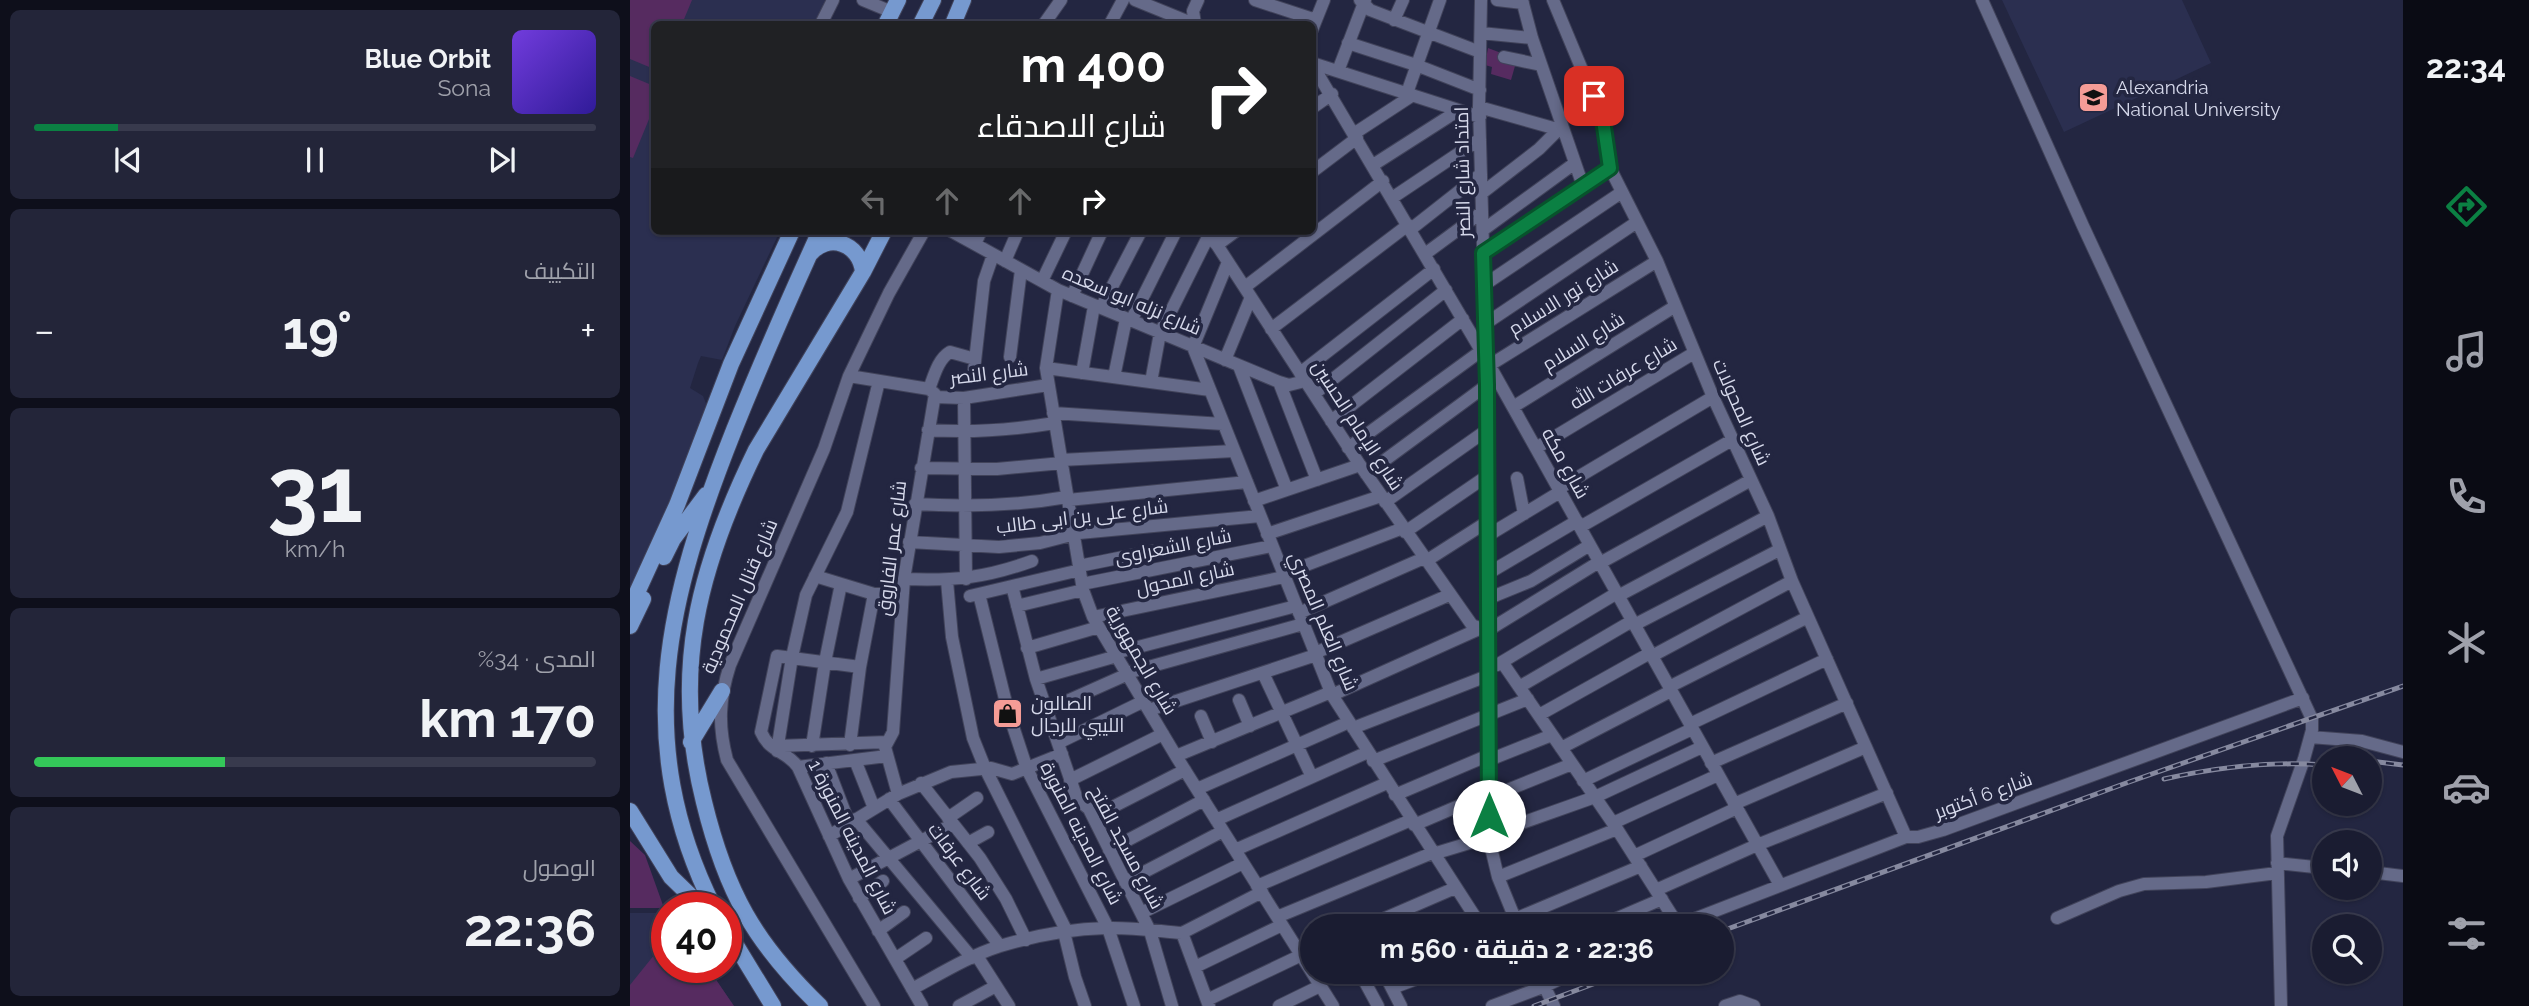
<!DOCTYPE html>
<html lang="ar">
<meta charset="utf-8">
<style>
body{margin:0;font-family:Raleway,Cairo,sans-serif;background:#232539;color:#f1f3f6;direction:rtl;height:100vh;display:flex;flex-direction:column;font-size:26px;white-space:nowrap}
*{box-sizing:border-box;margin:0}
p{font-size:23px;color:#9fa1ab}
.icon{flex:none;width:38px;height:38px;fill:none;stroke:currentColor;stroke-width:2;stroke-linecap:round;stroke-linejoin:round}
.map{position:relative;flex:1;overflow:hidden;direction:ltr}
.drawer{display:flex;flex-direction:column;gap:10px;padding:10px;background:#0e0f1b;width:630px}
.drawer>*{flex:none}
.banner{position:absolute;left:21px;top:21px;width:665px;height:214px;border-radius:10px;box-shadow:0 2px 5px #0004,0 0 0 2px #383a4d;direction:rtl;background:#202124;color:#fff;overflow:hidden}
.needle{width:46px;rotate:312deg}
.buttons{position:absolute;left:1682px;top:746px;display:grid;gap:14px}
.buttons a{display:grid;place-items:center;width:70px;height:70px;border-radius:50%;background:#1a1c31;box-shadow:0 2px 5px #0004,0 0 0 2px #383a4d;font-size:35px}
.speed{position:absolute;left:21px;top:892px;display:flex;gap:14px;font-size:35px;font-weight:700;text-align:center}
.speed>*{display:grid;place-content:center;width:91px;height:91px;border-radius:50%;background:#1a1c31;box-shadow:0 2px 5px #0004,0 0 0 2px #383a4d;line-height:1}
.speed .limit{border:10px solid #d22;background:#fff;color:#111}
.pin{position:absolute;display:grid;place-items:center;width:60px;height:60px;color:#fff;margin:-30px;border-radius:14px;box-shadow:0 4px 10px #0006}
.me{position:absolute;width:77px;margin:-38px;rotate:0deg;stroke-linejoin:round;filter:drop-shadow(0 0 5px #0008)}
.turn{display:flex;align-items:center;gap:24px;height:147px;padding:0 35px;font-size:32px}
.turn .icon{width:91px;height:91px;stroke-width:2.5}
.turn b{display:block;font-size:49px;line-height:60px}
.lanes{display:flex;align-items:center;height:66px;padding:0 35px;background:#0003;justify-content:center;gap:35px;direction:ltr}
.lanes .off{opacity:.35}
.big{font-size:52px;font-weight:700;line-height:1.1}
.drawer .widget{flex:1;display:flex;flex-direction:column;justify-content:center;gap:10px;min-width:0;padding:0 24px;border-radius:10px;background:#232539}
.drawer .dial{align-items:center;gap:0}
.dial b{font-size:91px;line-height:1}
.song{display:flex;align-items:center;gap:21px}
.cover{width:84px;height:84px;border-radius:10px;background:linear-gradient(135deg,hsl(260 70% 55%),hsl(250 70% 35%))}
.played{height:7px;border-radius:4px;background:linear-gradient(90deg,#0b8043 15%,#383a4d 15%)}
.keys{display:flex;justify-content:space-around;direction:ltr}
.heat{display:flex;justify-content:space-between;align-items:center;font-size:38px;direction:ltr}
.charge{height:10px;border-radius:5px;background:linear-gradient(90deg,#34c759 34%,#383a4d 0)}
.trip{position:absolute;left:670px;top:914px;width:434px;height:70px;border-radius:35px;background:#1a1c31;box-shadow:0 2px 5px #0004,0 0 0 2px #383a4d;font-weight:700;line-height:70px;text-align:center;direction:rtl}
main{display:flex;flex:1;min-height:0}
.tabs{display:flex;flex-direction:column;width:126px;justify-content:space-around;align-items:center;background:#0a0b14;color:#9fa1ab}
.tabs .icon{width:49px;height:49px}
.tabs .on{color:#0b8043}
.tabs b{font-size:32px;color:#f1f3f6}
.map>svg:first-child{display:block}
.built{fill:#2b2f50}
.green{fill:#562b60}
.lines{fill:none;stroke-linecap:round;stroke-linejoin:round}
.minor-casing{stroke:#41435a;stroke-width:14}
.major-casing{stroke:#41435a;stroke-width:18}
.minor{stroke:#656a89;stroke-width:12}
.major{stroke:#7699cf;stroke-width:16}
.rail-casing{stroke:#86899f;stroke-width:5}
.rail{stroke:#232641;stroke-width:2.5;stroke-dasharray:8;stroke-linecap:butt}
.route-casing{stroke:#07532c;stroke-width:18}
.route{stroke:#0b8043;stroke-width:12}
.labels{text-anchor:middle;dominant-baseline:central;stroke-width:7;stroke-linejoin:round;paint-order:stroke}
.poi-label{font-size:19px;fill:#d6d9eb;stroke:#232641;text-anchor:start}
.street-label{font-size:19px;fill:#d6d9eb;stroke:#232641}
</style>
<main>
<nav class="tabs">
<b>22:34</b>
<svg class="icon on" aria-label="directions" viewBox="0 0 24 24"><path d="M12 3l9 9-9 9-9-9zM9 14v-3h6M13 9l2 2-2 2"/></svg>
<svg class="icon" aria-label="music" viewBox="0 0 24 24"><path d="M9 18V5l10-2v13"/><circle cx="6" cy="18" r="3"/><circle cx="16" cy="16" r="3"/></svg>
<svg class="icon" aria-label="phone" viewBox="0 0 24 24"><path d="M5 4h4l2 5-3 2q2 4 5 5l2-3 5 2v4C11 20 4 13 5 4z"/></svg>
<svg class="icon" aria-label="climate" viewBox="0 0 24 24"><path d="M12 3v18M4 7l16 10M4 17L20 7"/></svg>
<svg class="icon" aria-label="car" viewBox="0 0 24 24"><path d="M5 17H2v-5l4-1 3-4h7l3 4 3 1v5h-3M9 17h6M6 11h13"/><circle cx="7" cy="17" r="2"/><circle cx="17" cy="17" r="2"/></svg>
<svg class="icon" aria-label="filters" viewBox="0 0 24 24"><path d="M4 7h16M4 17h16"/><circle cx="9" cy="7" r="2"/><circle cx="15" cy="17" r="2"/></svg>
</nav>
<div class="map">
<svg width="1773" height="1006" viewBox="0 0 1773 1006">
<rect width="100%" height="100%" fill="#232641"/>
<!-- built -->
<path class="built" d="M0,0H198L186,24H24V231H150L105,326L92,360L71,356L68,363L60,388L73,396L79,411L0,599Z
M1372,0H1552L1581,63L1434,132Z
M0,913H32L30,924L34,937L37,936V968H78L104,1006H0Z"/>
<!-- green -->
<path class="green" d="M0,0H62L52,24H24V69L0,59Z
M858,48L887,59L881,80L861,74L862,67L855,65Z
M0,76L24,86V107L3,158L0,157Z
M0,841L15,855L34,908H0Z
M37,939V968H78L104,1006H0V985Z"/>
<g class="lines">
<defs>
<path id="minor" d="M233,0L262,12
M505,0L564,24
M625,0L686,20
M730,0L740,10L850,52
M851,0L849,107L857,385L858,835L868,877L888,926
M867,0L893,3
M892,0L902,38L953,186
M923,0L973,120L980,168L1027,261L1083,397L1138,516L1162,581L1276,837
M1352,0L1453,226L1682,719V730L1674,759L1647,836L1651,1006
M764,20L773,0
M191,24L203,0
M414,24L431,0
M480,24L493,0
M565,24L563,11L568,0
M682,30L694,0
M851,33L902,38
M718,43L786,65L850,90
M874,57L911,65
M682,63L850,117
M682,64L856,359L1150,885
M708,71L735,0
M777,93L810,0
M849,107L934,131
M682,108L702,94
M725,133L783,95
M743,165L829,110
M682,172L727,138
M852,193L909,149L928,130
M762,198L850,139
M781,229L851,174
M853,230L945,163
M321,231L428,290L649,382L659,385L675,381
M575,231L587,245L730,465L842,625L857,631L969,562
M345,244L351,231
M587,245L606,231
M853,253L980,168
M795,254L852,212
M375,261L388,231
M598,262L563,347L702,695L851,926
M412,281L436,231
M854,285L992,192
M615,287L753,181
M428,290L416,368L453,590L463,617L546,756L703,1006
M442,296L472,231
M471,308L511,231
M501,321L546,231
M855,324L1007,222
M641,329L778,225
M380,357L391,270
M595,360L621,297
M860,365L1027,261
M609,366L657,490
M416,368L580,390
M344,370L354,281L363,255
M452,373L464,306
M670,373L804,269
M219,376L299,389L305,394L274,579L263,732L255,747L268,794
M484,377L496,319
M521,382L530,333L579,235
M649,382L687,480
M299,389C304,376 308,359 320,352L345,359
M684,394L816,290
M305,397L334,398L418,385
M334,398L336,579
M883,407L1044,307
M423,413L593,424
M701,421L833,319
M298,430C341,433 382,430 425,423
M718,448L851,351
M906,448L1064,353
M431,460L604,451
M291,468L367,469L432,463
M736,474L857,385
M887,478L894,514
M928,489L1083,397
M438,500L617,482
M624,501L730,465
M755,502L857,430
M285,504C337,507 386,506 437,497
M950,527L1102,440
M775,532L857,476
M637,534L751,496
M857,536L930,492
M279,542L369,547L410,543L449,533L630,516
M796,561L857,522
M970,563L1121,480
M449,566L523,551
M653,574L773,528
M857,574L947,521
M185,576L244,594H272
M274,579C324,581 355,578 402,561
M317,581L322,637L343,738L355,768L437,932
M452,584L642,546
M382,586L406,679L447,799L459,809L520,931L542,1006
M349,594L378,711L397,769L478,928L504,1006
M340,596L450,570
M988,596L1138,516
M857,599L901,581L960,545
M387,606L453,590
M669,613L794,558
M463,617L654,577
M1004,625L1149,550
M397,648L469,627
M485,653L666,606
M685,653L819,595
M1022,656L1162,581
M872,662L987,829L1048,925
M867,665L987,593
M230,667L147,656L131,732C140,753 156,750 168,767L219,879L292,1006
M497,673L673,624
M633,673L682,777
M406,679L487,656
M889,687L1002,621
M1039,687L1178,617
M702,695L849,629
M609,700L620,726
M417,710L498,674
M519,710L686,655
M909,715L1020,653
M571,716L582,742
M1060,724L1197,659
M723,728L857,676
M1680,737L1732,741L1773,752
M428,743L514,701
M220,745L230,667L244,594
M147,746L257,742
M182,746L195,662L211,584
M931,748L1041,691
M147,751L162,657L176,595L217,512L249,381
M546,756L701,692
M225,760L244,808
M859,760L922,735
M743,761L898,699
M196,763L219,823
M1081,763L1217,703
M168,767L257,756
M440,780L533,734
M953,781L1062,729
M291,783L350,858L376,899L396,940
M567,789L719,722
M765,795L859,755
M860,797L942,764
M259,799L370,946
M1104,804L1236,747
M463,817L555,770
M318,818L347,798
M226,819L342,958
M586,820L738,752
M983,823L1088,775
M784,825L859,793
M858,835L965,797L1072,747
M199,836L268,794L321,772L361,768L382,774L432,754
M338,843L358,832
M479,850L574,800
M605,850L757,783
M803,854L859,837
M1004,856L1107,808
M1647,863L1694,868
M1740,872L1773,876
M868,877L987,829
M219,879L323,824
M495,882L593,831
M627,886L781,820
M1026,890L1127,845L1257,793
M229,898L253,881
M511,913L613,863
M647,917L802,853
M1427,918L1489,891L1514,884L1576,882L1647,873
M885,919L1011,866
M737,926L825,888
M969,926L1032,899
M1046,926L1276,837H1288L1313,830L1673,698
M248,931L274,912
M434,932L445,977L455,1006
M552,933L632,892
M552,933L579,1006
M347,956L379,1006
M265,959L296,938
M565,967L652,925
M729,971L748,1006
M753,971L771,1006
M907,971L924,1006
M762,988L808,971
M282,989C310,974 339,956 370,946C403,936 441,929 476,928C501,927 527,931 552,933
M577,1000L682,950
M244,1006L97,760C88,726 89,699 100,665L194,449L219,376L259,293L294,231
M329,1006L366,986
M649,1006L690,986
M862,1006L913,987L947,971
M1095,1006L1110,1001L1124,1006"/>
<path id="major" d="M256,24L268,0
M291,24L303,0
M323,24L333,0
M180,254C198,232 230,243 233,272
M34,557L43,539L76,495
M0,608L47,505L101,364L162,231
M0,626L13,599
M61,742L92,691
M0,811L41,877L73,908
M84,908C0,740 38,596 104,430C131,363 160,297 190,231
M96,929L143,1006
M190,1006C124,942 96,892 74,802C41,671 68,569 126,450L233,272L254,231"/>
</defs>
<!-- minor casing -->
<use href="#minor" class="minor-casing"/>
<!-- major casing -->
<use href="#major" class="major-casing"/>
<!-- minor -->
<use href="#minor" class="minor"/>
<!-- major -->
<use href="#major" class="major"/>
<defs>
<path id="rail" d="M1740,761L1773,765
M1534,779C1588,767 1639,761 1694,765
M1092,931L1499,782L1773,686
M904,1006L998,971"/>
</defs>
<!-- rail casing -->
<use href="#rail" class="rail-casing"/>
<!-- rail -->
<use href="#rail" class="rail"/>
</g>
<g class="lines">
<defs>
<path id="route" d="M859,816L857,385L853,253L980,168L973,120L964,96"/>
</defs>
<!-- route casing -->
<use href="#route" class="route-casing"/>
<!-- route -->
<use href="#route" class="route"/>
</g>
<!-- icons -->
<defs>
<symbol id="school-square" viewBox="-11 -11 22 22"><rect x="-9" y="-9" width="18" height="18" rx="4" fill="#f59c96" stroke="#232641"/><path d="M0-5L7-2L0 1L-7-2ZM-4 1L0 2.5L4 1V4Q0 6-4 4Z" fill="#111"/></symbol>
<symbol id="shop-square" viewBox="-11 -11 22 22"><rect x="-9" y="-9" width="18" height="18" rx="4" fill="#f59c96" stroke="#232641"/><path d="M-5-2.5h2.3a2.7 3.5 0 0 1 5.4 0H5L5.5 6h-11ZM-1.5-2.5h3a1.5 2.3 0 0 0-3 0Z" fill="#111"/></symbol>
</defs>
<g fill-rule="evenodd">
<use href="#school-square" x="1446" y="80" width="35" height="35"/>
<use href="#shop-square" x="360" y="696" width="35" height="35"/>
</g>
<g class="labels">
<!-- poi labels -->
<g class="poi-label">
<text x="1486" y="87">Alexandria<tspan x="1486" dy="22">National University</tspan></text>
<text x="401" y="703">الصالون<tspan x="401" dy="22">الليبي للرجال</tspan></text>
</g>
<!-- street labels -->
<g class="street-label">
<text transform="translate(832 172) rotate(-91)">امتداد شارع النصر</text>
<text transform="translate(933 297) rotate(-32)">شارع نور الاسلام</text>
<text transform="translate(502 300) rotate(23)">شارع نزله ابو سعده</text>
<text transform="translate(953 341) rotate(-32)">شارع السلام</text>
<text transform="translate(359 373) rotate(-7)">شارع النصر</text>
<text transform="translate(993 373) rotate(-31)">شارع عرفات الله</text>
<text transform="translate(1112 412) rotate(66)">شارع المحولات</text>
<text transform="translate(728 425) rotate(57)">شارع الإمام الحسين</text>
<text transform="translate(936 463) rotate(61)">شارع مكه</text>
<text transform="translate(452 516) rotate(-7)">شارع على بن ابى طالب</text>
<text transform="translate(543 546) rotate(-11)">شارع الشعراوى</text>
<text transform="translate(261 548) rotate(-83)">شارع عمر الفاروق</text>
<text transform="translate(555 578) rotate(-12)">شارع المحول</text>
<text transform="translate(109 596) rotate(-67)">شارع قنال المحمودية</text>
<text transform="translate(694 621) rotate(67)">شارع العلم المصري</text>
<text transform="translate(512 660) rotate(60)">شارع الجمهورية</text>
<text transform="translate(1353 795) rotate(-20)">شارع 6 أكتوبر</text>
<text transform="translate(452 833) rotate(63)">شارع المدينه المنورة</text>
<text transform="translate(223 837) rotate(63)">شارع المدينه المنورة 1</text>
<text transform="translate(497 847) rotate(62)">شارع مسجد الفتح</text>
<text transform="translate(330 861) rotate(53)">شارع عرفات</text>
</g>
</g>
</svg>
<div class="buttons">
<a><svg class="needle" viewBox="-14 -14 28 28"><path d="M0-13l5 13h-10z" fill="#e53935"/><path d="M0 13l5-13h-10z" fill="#9fa1ab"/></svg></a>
<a><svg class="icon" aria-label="sound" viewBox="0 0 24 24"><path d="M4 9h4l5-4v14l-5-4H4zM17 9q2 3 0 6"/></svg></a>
<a><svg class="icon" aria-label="search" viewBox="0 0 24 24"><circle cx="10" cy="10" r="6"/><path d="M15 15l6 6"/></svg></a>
</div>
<div class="speed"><div class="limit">40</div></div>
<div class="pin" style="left:964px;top:96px;background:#d93025"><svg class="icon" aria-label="arrive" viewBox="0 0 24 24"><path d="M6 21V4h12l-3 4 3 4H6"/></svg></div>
<svg class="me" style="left:859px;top:816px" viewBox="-20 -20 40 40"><circle r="19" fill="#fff"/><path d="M0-13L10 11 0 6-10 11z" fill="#0b8043"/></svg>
<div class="trip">22:36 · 2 دقيقة · 560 m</div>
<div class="banner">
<div class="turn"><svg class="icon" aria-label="right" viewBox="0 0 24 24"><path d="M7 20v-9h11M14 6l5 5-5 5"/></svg><div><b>400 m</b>شارع الاصدقاء</div></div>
<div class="lanes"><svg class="icon off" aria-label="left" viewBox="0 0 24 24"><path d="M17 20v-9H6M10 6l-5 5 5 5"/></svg><svg class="icon off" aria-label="ahead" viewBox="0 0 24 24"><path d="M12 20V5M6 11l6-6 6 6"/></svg><svg class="icon off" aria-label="ahead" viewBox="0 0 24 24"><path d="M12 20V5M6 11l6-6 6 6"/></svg><svg class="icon" aria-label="right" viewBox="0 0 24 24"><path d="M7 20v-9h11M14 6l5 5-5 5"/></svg></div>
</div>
</div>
<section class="drawer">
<div class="widget">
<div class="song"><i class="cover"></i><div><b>Blue Orbit</b><p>Sona</p></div></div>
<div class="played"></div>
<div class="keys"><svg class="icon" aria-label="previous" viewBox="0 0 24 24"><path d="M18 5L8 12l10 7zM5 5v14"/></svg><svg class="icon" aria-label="pause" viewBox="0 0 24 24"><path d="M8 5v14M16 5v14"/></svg><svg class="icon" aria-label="next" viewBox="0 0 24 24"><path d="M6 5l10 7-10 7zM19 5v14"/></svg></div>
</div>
<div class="widget"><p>التكييف</p>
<div class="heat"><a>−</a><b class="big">19°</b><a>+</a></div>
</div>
<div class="widget dial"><b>31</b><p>km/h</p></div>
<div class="widget"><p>المدى · 34%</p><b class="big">170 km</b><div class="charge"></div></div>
<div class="widget"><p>الوصول</p><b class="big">22:36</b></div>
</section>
</main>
